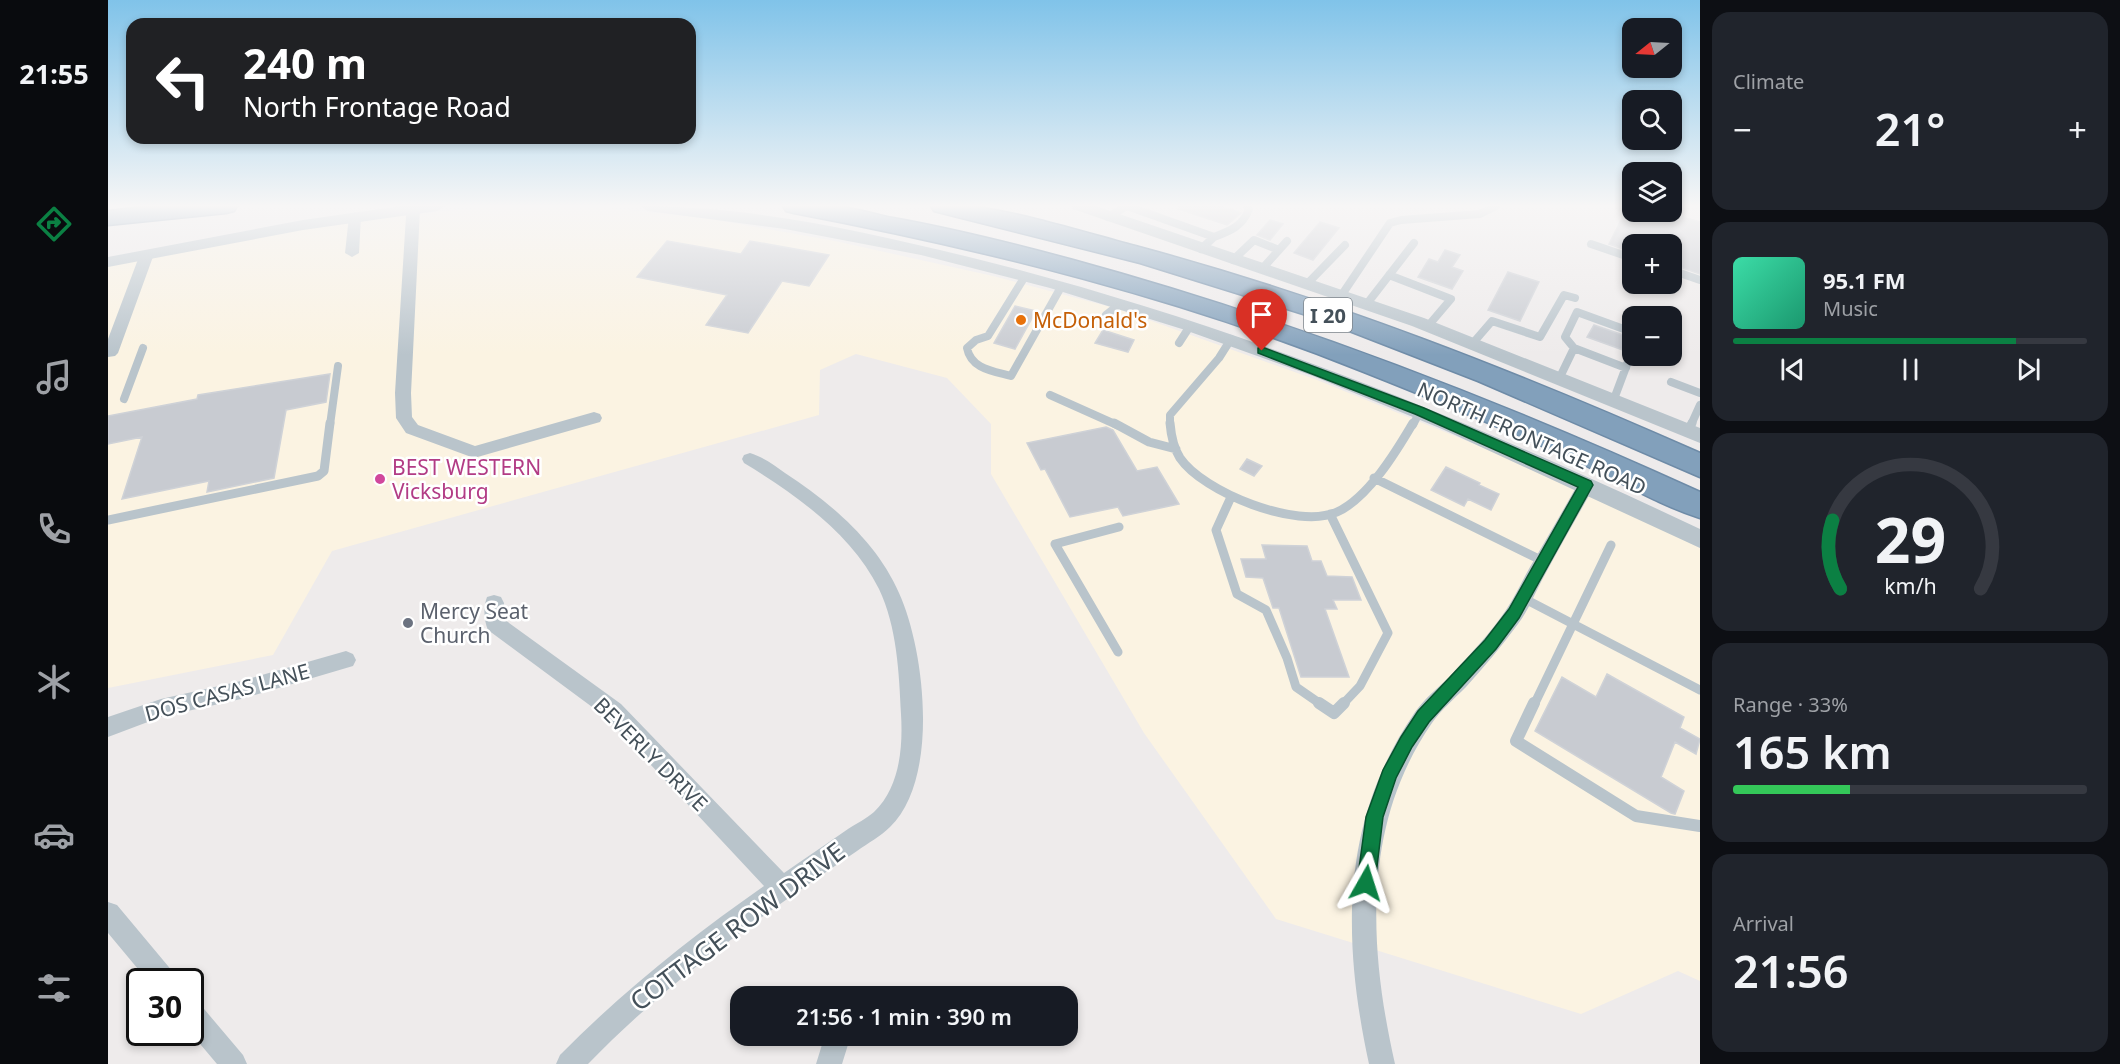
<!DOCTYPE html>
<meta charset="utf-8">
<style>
body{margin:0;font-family:"Noto Sans",sans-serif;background:#20242c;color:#f1f3f6;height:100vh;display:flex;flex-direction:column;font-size:22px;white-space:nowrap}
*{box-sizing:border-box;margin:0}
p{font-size:20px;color:#9ea1a6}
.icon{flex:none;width:33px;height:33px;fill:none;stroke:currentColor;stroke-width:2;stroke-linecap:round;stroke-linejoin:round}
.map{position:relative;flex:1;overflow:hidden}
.panel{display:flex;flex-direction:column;gap:12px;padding:12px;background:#0d0f14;width:420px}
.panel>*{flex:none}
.banner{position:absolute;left:18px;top:18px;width:570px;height:126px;border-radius:18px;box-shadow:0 3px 9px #0003;background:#202124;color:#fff;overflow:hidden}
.needle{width:39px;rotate:252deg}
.fabs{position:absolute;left:1514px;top:18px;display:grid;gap:12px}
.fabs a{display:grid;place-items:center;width:60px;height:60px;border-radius:12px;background:#171b24;box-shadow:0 3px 9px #0003;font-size:30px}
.speed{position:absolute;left:18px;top:968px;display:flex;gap:12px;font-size:30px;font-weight:700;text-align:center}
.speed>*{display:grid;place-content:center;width:78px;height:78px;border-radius:50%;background:#171b24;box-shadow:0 3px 9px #0003;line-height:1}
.speed .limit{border:3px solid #111;border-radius:9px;background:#fff;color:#111}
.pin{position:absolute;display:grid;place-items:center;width:51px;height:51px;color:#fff;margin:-62px -26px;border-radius:50% 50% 50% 0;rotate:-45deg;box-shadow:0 0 6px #0007}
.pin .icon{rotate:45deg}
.me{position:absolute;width:66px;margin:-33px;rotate:6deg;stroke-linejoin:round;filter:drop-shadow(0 0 4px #0008)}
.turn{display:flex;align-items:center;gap:21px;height:126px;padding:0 18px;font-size:27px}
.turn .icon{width:78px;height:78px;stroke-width:2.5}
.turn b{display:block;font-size:42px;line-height:51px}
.big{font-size:45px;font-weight:600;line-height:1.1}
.panel .tile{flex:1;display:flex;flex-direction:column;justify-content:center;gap:9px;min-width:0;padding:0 21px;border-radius:18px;background:#20242c}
.panel .dial{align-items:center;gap:0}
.dial svg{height:156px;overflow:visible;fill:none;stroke:#363941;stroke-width:7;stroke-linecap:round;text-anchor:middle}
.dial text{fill:#f1f3f6;stroke:none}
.song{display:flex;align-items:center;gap:18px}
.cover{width:72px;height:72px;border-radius:9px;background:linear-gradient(135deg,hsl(160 70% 55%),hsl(160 70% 35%))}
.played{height:6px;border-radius:3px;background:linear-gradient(90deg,#0b8043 80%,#363941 80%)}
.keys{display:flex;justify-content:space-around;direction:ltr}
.heat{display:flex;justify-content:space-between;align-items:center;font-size:33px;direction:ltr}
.charge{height:9px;border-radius:4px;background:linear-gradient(90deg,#34c759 33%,#363941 0)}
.trip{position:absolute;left:622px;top:986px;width:348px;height:60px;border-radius:18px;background:#171b24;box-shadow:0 3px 9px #0003;font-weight:600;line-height:60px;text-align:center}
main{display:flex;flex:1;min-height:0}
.tabs{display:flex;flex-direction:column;width:108px;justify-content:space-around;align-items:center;background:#090b0e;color:#9ea1a6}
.tabs .icon{width:42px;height:42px}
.tabs .selected{color:#0b8043}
.tabs b{font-size:27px;color:#f1f3f6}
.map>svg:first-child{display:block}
.commercial{fill:#fbf3e2}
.building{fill:#c8cbd1;stroke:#cfd2d7;stroke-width:1.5}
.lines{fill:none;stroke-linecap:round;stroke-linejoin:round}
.motorway-casing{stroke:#6e8ba7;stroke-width:3}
.service-far2{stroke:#b9c4cb;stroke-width:8}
.service-far1{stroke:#b9c4cb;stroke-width:9}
.service{stroke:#b9c4cb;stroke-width:12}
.minor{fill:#b9c4cb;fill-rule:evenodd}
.tertiary{fill:#b9c4cb;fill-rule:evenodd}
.motorway{fill:#82a0bb;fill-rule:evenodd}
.route{fill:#0b8043;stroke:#07532c;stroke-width:1.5}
.food-dot{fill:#e8710a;stroke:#fff;stroke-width:2}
.hotel-dot{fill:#d1479c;stroke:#fff;stroke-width:2}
.worship-dot{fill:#6b7280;stroke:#fff;stroke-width:2}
.labels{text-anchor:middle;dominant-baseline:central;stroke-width:5;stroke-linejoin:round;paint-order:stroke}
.shield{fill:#fff;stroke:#7c848b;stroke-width:1.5}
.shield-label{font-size:20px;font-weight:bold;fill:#445059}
.food-label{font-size:21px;fill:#c56008;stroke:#fff;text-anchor:start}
.street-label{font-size:21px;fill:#445059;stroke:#fff}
.hotel-label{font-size:21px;fill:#b23c85;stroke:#fff;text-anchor:start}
.worship-label{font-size:21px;fill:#5b616d;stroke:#fff;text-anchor:start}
.near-street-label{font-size:26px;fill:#445059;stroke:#fff}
</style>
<main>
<nav class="tabs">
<b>21:55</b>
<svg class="icon selected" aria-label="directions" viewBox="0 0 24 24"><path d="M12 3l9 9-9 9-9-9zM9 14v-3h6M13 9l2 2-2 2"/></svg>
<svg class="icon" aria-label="music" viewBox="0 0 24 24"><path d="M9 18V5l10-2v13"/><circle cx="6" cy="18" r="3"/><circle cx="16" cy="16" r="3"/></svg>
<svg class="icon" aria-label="phone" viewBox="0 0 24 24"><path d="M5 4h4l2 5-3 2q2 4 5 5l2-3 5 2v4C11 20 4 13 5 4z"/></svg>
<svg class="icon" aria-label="climate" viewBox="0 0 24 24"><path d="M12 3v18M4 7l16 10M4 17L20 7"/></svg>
<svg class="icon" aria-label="car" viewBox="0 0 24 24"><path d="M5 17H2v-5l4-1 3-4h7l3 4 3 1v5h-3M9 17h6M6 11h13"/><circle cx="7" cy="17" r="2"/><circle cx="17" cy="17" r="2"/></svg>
<svg class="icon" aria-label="filters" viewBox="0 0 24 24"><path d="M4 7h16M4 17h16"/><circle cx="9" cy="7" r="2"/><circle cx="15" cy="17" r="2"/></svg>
</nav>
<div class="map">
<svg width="1592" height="1064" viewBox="0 0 1592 1064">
<rect width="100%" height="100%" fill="#eeebeb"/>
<!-- commercial -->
<path class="commercial" d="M482,206L597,218L727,241L885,276L1010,309L1209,380L1455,480L1592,548V981L1570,971L1473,1014L1168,919L1036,733L883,474V424L839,378L748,354L712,370L711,415L224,551L165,655L0,688V266L209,226L288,216L378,207Z"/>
<!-- building -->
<path class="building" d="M1070,206H1113L1133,213L1119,225L1070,209Z
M1517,212H1574L1572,216L1592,222V274L1563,264V244H1524V252L1501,244Z
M1162,220L1175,224L1162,240L1149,235Z
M1212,222L1231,228L1205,260L1186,253Z
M559,241L633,254L642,241L721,255L701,286L674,281L640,333L598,325L619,295L529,277Z
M1337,250L1352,255L1344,267L1355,271L1344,289L1310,277L1321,259L1330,262Z
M1400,272L1431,282L1412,321L1380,310Z
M907,306L928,311L907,349L886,343Z
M1486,325L1521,337L1515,350L1479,337Z
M995,330L1026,340L1020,352L987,343Z
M222,374L218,402L178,410L166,478L99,492L101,481L14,499L34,437L0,444V416L89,399L90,395Z
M998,427L1005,430L1029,471L1049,467L1071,504L1015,516L1010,507L962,517L937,469L933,470L919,443Z
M1139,459L1154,466L1146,476L1132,469Z
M1338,467L1372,483L1371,485L1391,494L1383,510L1360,499L1356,506L1323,490Z
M1154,545L1199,546L1204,561H1213L1219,576L1244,577L1253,600H1225L1229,609H1217L1241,677H1193L1171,608H1165L1155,578L1138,577L1133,559H1158Z
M1499,674L1576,717L1572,728L1592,739L1588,754L1567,742L1553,777L1576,791L1567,814L1563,813L1427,731L1454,677L1488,697Z"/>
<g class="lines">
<defs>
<path id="motorway" d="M45,206H129L126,211L118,213L0,225V211Z
M675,206C691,206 707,206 723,206C744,207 765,214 785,218C846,229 906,244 965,260C1181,319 1388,399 1592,492V518C1551,505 1513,482 1474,464C1402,431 1329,401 1256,372C1072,298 880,250 686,213L678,211Z
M823,206C837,206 854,205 868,207C923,215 978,233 1031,247C1224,299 1409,372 1592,453V477L1370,381L1208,318L1032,263L826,211Z"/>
</defs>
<!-- motorway casing -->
<use href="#motorway" class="motorway-casing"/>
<!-- service-far2 -->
<path class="service-far2" d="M1000,217L1019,206L1106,237L1093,249
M1106,237C1122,231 1135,226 1141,209L1139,206
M1483,244L1524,258
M1125,260L1146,240L1171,250
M1154,269L1179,241
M1563,270L1592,280
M1281,275L1343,299L1320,326
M916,278L880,336L868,340L859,348C863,369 885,371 903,376L953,287
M1199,284L1237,245
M1233,296L1282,223L1293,220L1372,214L1388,206
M1258,305L1306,243
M998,315L1012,304
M1071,343L1082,326
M1365,343L1384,321L1432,337L1456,295L1467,298
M1466,348L1518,368
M1452,377L1466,348L1457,337L1469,312L1524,332
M1563,382L1592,393
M942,395L1009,425
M16,399L35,348
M1506,399L1524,351
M222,425L230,366
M1062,425V415L1111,358L1123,339
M1305,425L1312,411
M1583,425L1592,405"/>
<!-- service-far1 -->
<path class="service-far1" d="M1006,423L1041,442L1068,449
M1062,423C1063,435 1065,447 1072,458C1095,492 1189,530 1229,512C1260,498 1288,452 1305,423
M1580,431L1584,423
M1266,478L1435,561
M1123,497L1108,530L1129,594L1158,610L1179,658L1188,687L1214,705
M1222,514L1280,633L1252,686L1234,705
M0,520L210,476L216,471L222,423
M1415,598L1592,690
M1010,652L947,544L1011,527
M1426,705L1503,545"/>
<!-- service -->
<path class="service" d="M1211,703L1226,713L1236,703
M1426,703L1408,741L1528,816L1592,826"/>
<!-- minor -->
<path class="minor" d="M301,206H311L312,209L303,393L304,417L310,425L367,446L486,412L492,414L494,418L492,422L366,458L298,433L288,418L287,393L298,216Z
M247,212L253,216L251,253L244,257L237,253L241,216Z
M39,250L46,254L10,353L7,356L0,357V339L32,254Z
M642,453C655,457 666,465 677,473C723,503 769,542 791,593C817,650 832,779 782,827C773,836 760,843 749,851C724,868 699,885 675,902C605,951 539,1003 480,1064H448L452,1055C514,992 583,937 656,886L499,718L380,630C376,621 375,607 379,597L386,595L393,597L396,603L397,620L513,704L676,873C697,858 719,844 740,829C748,824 759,818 766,812C792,787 795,747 793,714C791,672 789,627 771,589C744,534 687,494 636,463L634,459L636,455Z
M1478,479L1484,480L1487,485C1469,517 1451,548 1434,580C1426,595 1420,611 1410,624C1394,646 1376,667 1358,687C1346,699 1333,710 1324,723C1253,825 1261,949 1287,1064H1261C1234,939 1232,821 1307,712C1317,698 1330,688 1342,676C1361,655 1382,634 1398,610C1407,597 1414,581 1422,567C1439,538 1456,509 1472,480Z
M238,651L245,654L248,660L245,666L133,699L53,717L0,737V717L53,699L133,681Z
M0,902L9,905L65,972L69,981H40L0,933Z
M82,999L91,1003L135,1055L139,1064H109L82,1032Z
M717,1035H743L734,1064H708Z"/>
<!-- tertiary -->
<path class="tertiary" d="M293,206H337L329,211L195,230L0,267V257L195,220Z
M532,206C645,206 760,232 869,259C1124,323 1355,417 1592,529V548L1334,429L1205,376L1074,329L942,288L813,255L677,229L540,211Z
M963,206H988L1316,318L1592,428V443L1304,326L965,209Z"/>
<!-- motorway -->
<use href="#motorway" class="motorway"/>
</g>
<!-- sky -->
<linearGradient id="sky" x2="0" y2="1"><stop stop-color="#80c3e9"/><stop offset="0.58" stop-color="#f7f6f6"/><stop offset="1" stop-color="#f7f6f6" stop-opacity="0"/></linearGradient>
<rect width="1592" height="355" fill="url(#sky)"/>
<!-- route -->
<path class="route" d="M1154,347L1316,408L1483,481L1485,485L1411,618L1388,649L1321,722L1304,747L1288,778L1275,817L1267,883L1264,889L1258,892L1252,889L1249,883L1258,817L1275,770L1293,737L1310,711L1377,640L1401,609L1470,487L1307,414L1150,353V348Z"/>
<!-- markers -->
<circle class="food-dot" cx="913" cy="320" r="6"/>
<circle class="hotel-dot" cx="272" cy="479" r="6"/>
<circle class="worship-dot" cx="300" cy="623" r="6"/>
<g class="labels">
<!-- shield labels -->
<rect class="shield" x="1196" y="298" width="48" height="34" rx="4.5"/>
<g class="shield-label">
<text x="1220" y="315">I 20</text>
</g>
<!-- food labels -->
<g class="food-label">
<text x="925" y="320">McDonald's</text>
</g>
<!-- street labels -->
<g class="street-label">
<text transform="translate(1424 438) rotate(24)">NORTH FRONTAGE ROAD</text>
<text transform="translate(119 692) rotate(-15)">DOS CASAS LANE</text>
<text transform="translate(543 754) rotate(45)">BEVERLY DRIVE</text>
</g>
<!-- hotel labels -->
<g class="hotel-label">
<text x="284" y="467">BEST WESTERN<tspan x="284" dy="24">Vicksburg</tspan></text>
</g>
<!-- worship labels -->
<g class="worship-label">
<text x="312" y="611">Mercy Seat<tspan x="312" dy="24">Church</tspan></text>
</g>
<!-- near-street labels -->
<g class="near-street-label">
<text transform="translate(629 926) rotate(-37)">COTTAGE ROW DRIVE</text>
</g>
</g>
</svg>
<div class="fabs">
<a><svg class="needle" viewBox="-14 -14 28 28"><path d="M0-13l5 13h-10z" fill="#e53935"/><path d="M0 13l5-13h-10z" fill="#9ea1a6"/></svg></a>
<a><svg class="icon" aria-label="search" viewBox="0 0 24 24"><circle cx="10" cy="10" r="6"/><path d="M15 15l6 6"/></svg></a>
<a><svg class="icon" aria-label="layers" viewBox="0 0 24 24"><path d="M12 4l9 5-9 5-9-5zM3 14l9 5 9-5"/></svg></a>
<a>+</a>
<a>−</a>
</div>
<div class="speed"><div class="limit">30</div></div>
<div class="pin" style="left:1154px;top:351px;background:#d93025"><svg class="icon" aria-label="arrive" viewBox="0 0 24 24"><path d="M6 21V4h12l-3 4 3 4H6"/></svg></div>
<svg class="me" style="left:1258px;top:883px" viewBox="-20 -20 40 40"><path d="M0-17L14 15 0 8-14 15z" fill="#0b8043" stroke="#fff" stroke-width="4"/></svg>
<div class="trip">21:56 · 1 min · 390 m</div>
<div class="banner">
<div class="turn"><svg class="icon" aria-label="left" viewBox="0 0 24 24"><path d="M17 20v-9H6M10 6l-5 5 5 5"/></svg><div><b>240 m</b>North Frontage Road</div></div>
</div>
</div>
<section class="panel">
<div class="tile"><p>Climate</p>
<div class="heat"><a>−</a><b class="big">21°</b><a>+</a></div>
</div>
<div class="tile">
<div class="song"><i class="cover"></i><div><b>95.1 FM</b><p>Music</p></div></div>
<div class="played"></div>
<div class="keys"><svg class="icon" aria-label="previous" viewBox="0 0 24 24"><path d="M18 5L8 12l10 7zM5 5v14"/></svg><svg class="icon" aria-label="pause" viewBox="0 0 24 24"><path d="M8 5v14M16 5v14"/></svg><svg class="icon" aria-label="next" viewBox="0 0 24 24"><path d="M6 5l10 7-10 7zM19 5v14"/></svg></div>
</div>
<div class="tile dial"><svg viewBox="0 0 100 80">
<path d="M14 69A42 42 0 1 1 86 69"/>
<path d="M14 69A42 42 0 0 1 10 34" stroke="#0b8043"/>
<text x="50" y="56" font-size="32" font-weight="700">29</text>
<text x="50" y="72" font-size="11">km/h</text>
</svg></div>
<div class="tile"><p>Range · 33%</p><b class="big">165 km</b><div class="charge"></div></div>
<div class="tile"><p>Arrival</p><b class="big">21:56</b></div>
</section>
</main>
